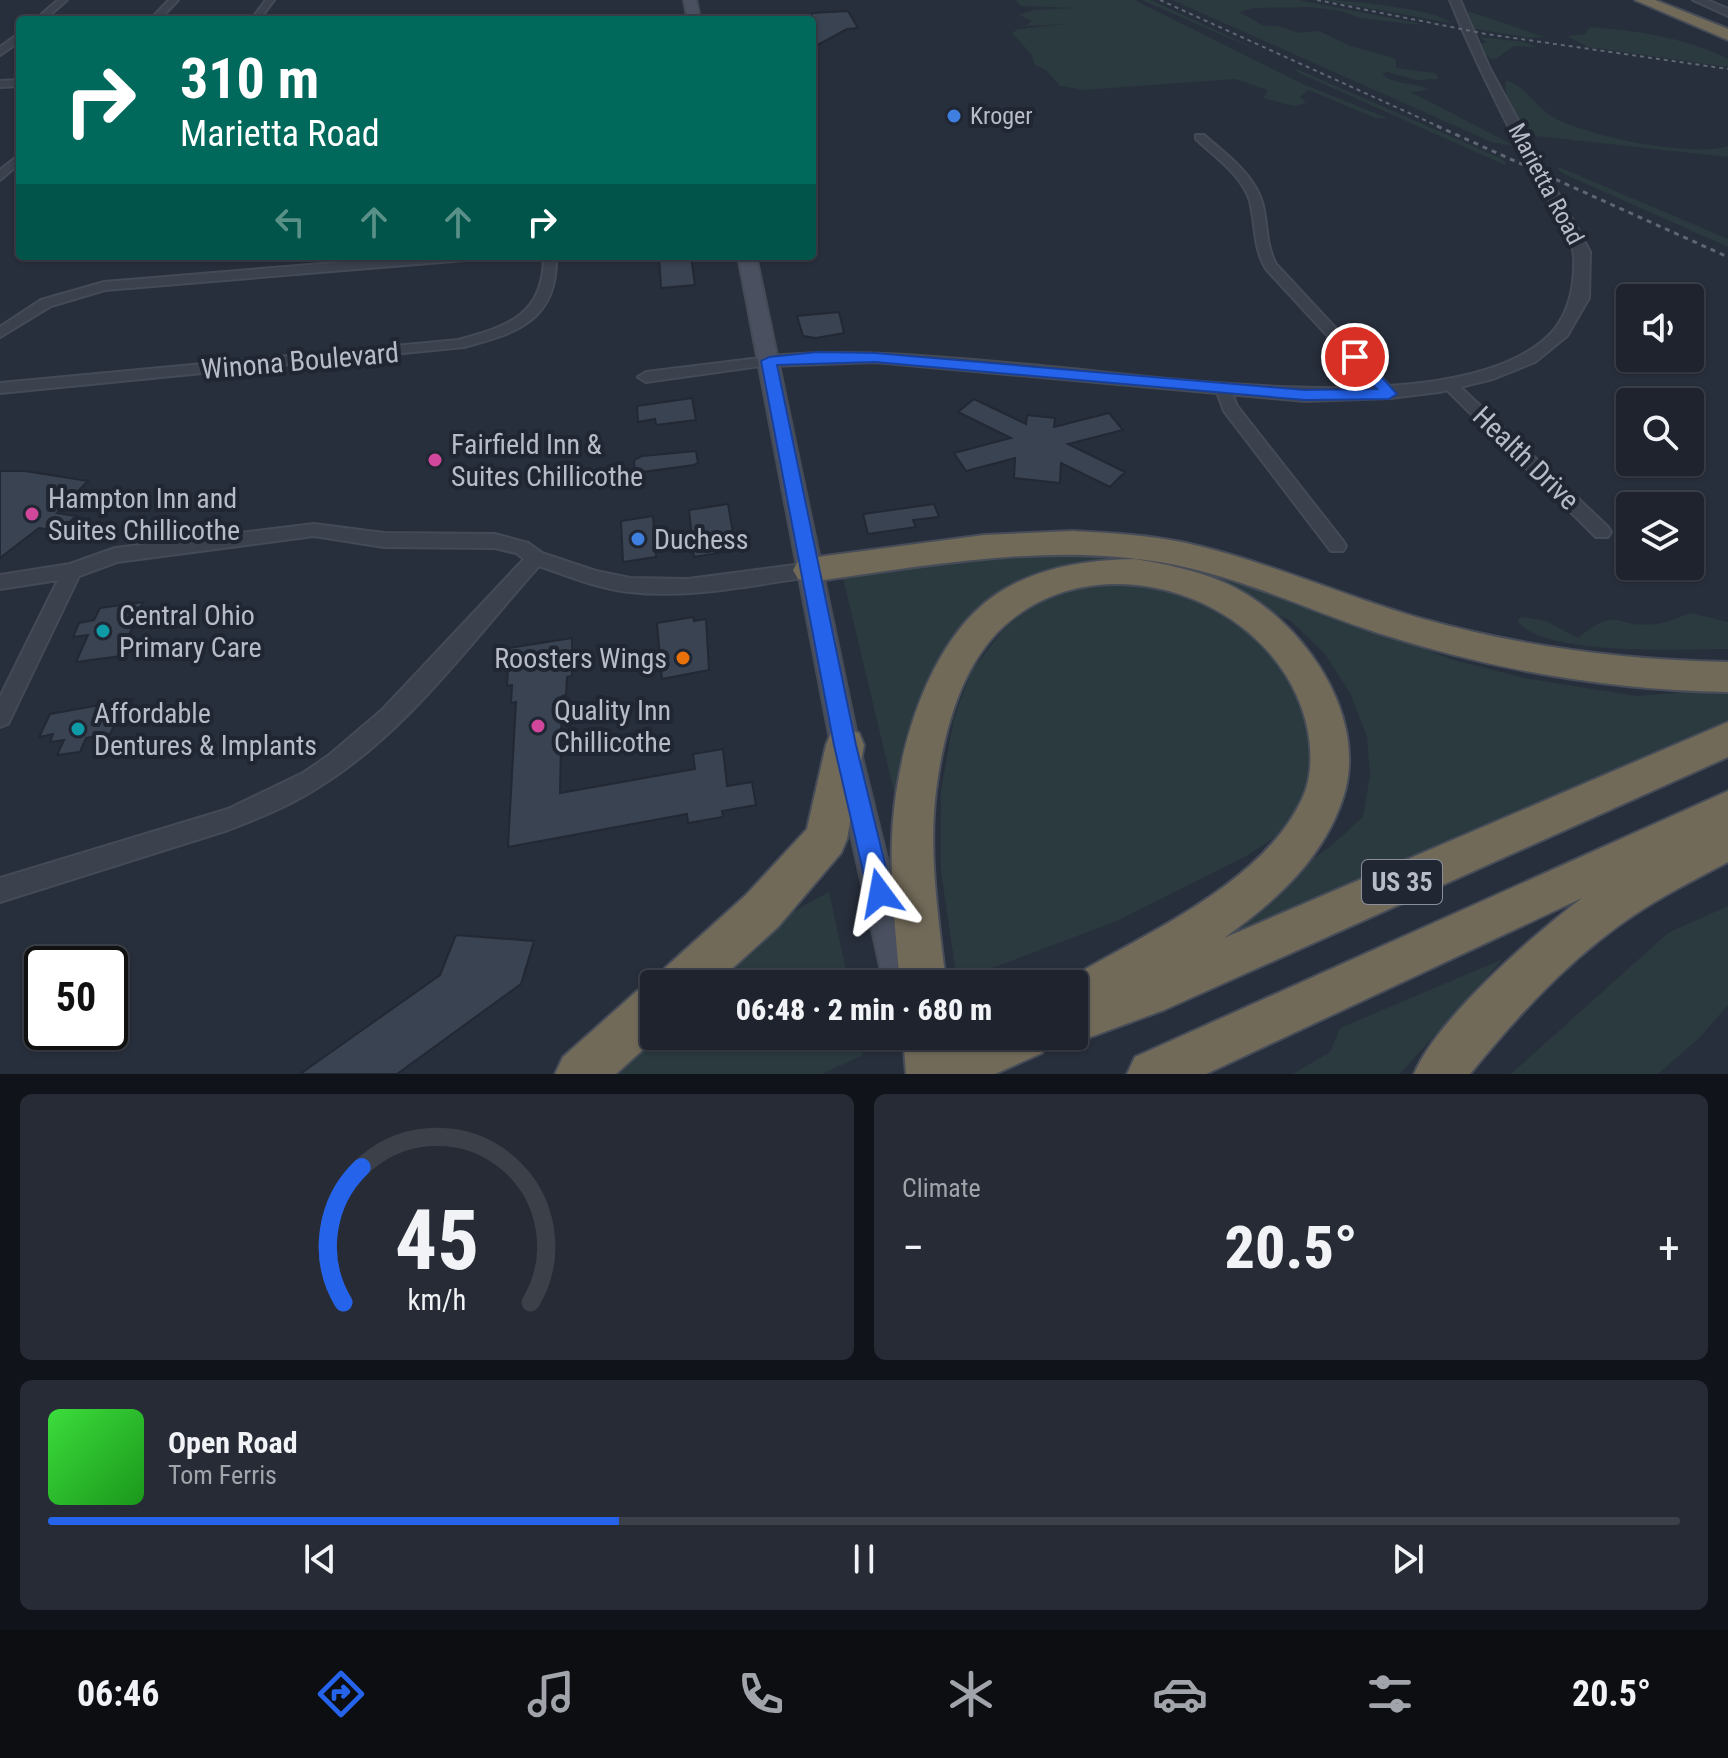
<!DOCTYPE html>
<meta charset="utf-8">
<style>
body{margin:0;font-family:"Roboto Condensed",sans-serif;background:#262b35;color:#f1f3f6;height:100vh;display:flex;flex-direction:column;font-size:30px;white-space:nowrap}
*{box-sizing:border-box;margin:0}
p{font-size:26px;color:#a1a4aa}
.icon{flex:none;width:44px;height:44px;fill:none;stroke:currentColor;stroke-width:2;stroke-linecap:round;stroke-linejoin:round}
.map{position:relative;height:1074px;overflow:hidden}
.details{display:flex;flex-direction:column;gap:20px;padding:20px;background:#101319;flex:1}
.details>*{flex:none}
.banner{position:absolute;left:16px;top:16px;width:800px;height:244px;border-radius:8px;box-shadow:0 2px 6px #0004,0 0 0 2px #3c4049;background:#00695c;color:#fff;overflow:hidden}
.controls{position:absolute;left:1616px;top:284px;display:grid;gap:16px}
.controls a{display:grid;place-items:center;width:88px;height:88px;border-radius:8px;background:#1e232d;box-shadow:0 2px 6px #0004,0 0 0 2px #3c4049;font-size:40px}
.speed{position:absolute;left:24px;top:946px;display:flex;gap:16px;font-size:40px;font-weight:700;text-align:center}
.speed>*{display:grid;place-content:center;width:104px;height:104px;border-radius:50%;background:#1e232d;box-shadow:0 2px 6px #0004,0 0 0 2px #3c4049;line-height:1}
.speed .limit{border:4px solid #111;border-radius:12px;background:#fff;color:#111}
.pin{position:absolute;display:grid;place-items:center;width:68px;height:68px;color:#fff;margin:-34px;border:4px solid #fff;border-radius:50%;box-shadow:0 2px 8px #0007}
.me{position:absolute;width:88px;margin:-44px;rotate:347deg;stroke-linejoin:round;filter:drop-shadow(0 0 6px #0008)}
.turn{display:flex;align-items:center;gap:28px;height:168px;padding:0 32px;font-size:36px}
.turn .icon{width:104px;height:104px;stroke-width:2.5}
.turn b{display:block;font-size:56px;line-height:68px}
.lanes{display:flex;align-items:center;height:76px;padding:0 32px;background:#0003;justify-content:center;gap:40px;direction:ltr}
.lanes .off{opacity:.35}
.big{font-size:60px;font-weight:800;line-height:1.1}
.details .tile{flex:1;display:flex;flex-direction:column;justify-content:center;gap:12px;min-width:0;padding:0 28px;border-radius:12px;background:#262b35}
.details .dial{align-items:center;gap:0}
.dial svg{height:208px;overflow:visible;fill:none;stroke:#3c4049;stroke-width:7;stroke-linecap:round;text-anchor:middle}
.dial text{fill:#f1f3f6;stroke:none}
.song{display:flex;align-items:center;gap:24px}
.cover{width:96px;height:96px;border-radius:12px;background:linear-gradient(135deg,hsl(120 70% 55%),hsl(120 70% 35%))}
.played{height:8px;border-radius:4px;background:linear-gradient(90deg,#2563eb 35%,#3c4049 35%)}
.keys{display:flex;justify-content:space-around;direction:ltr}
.heat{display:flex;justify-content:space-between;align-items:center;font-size:44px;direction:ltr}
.details .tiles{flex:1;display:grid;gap:20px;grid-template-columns:1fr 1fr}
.tile:last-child{grid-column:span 2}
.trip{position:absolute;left:640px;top:970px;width:448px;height:80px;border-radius:8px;background:#1e232d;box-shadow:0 2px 6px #0004,0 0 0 2px #3c4049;font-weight:800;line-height:80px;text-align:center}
.dock{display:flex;height:128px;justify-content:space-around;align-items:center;background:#0c0e12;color:#a1a4aa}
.dock .icon{width:56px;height:56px}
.dock .active{color:#2563eb}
.dock b{font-size:36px;color:#f1f3f6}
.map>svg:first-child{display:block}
.green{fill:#2a3a3e}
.building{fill:#3a4352;stroke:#222834;stroke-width:2}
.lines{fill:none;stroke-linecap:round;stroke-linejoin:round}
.minor-casing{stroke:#444a56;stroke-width:4}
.tertiary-casing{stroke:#444a56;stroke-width:4}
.secondary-casing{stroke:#444a56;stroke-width:4}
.motorway-casing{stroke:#464c58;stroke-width:4}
.minor{fill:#3b414d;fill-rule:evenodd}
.tertiary{fill:#3b414d;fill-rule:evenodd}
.secondary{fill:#4a505f;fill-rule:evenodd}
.motorway{fill:#726a59;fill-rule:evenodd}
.rail-far1{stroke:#5e6573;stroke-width:2;stroke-dasharray:4 4;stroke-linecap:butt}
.rail{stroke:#5e6573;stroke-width:3;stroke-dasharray:5 5;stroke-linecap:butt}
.route{fill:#2563eb;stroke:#184099;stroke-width:2}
.shop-dot{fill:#3f7fe0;stroke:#202632;stroke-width:3}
.hotel-dot{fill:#d1479c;stroke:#202632;stroke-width:3}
.culture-dot{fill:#0f9aa8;stroke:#202632;stroke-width:3}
.food-dot{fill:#e8710a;stroke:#202632;stroke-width:3}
.labels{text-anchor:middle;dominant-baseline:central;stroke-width:8;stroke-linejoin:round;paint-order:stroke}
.far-poi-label{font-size:24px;fill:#b7bcc8;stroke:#202632;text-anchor:start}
.far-street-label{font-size:24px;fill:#b7bcc8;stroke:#202632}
.shield{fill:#202632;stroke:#8a8f9b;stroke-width:2}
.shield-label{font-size:26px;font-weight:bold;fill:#b7bcc8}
.street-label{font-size:28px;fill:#b7bcc8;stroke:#202632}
.poi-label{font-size:28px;fill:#b7bcc8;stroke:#202632;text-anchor:start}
</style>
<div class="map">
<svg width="1728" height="1074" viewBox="0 0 1728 1074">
<rect width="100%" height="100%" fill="#282f3c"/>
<!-- green -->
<path class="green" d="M1015,0H1134L1303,84L1387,118H1375L1309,90L1300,96L1306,103L1294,106L1263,98L1268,90L1235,79L1085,90L1060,86L1046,70L1034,64L1032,55L1012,33L1018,29L1067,24L1024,26L1032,21L1019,15L1034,10L1076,8L1021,6Z
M1142,0H1151L1275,58Z
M1172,0H1298L1417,23L1420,25L1360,18L1341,11L1309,7L1254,8L1239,12L1264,26H1278L1299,33L1319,31L1350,46L1391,57L1396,60V68L1435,73L1439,79L1417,80L1387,72L1382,74C1396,86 1414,81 1429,90L1411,92L1515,146L1491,142Z
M1323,0C1346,0 1437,9 1451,23Z
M1468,11L1544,37L1530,38L1475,29L1469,24Z
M1590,27C1637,31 1685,37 1728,59V67L1588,47L1567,36L1585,34Z
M1479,37L1524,42L1536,47L1514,46L1497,58L1491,59L1481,50V44L1487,42Z
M1297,69L1498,157L1506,162L1505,165L1299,73L1295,70Z
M1506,81C1519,81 1539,109 1553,117C1586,136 1693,158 1728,146V157L1536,136C1522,128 1502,98 1506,81Z
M1559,167L1728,239V247L1564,174L1556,168Z
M1067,550L1183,560L1292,594L1450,659L1524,678L1636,696L1728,689V720L1207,944L1204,938L1332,845L1363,817L1370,775L1367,737L1350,693L1325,654L1290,620L1156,567L989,608L902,825L843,578L1016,553Z
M1128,582L1180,592L1229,614L1272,647L1303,690L1315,784L1292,825L1250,854L1117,921L957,981L941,871V790L954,718L972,670L1003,630L1036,602L1079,585Z
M1691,613L1728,622V649C1687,649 1540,657 1517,620L1522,617L1546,621L1578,638C1621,604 1613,629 1654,624C1667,623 1679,617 1691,613Z
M829,892L849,984H709L779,919Z
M1728,906V1005L1700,1037L1658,1074H1511L1668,933Z
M1503,959L1400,1074H1293L1330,1052L1340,1028Z
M655,1036H859L863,1055L822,1074H616Z"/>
<!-- building -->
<path class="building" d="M848,11L858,28L847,29L812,48V13Z
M659,256H691L695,285L661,288Z
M839,312L844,333L816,338L803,336L797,316Z
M692,398L696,420L656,425L655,419L638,422L637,406Z
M974,399L1026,424L1027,415L1055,418L1054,427L1109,413L1123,430L1068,444L1125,472L1110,487L1061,463L1060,483L1014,478L1015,458L966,471L954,453L1011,438L958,412Z
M696,451L698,463L694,465L635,473L634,460L642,456Z
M0,471H25L88,481L57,513L76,516L60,531L39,528L0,558Z
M728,504L736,550L694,557L689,510Z
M934,504L939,517L913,520L916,527L868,534L863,514Z
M653,516L656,557L623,562L621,521Z
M143,602L139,611H144L137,627L132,628L121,656L76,662L88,635L73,637L79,623L94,620L100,608Z
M693,617L694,621L706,619L709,670L662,679L657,623Z
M572,638V676L567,677L566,695L562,696L560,793L695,769L693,754L723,749L727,786L752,782L756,805L722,811L723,817L688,823L687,814L508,847L516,702L511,703L512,685L507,686L509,648Z
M133,699L124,722L115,724L110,734L86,738L80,752L57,755L64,740L50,742L53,734L39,737L50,714Z
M456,935L534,941L521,984L397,1074H300L440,975Z"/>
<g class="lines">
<defs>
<path id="minor" d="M58,0H67L44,20H35Z
M169,0H178L159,20H150Z
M266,0H274L259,20H251Z
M20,33V41L0,55V47Z
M20,80V86L0,87V81Z
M1196,135H1204C1225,154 1253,173 1262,202C1268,223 1265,244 1276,264L1394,391L1397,394L1394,397H1384L1266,269C1253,247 1256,225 1250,201C1242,175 1215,157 1196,139Z
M20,154V163L0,180V170Z
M419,256H472L466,260L105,290L51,306L0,337V327L41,300L104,282Z
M544,256H556C558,319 518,333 464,347L0,393V383L458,340C509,326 544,315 544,256Z
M769,357L774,358V364L646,382L638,377L646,372Z
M1450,380L1455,382L1608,527L1611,532L1608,537H1596L1445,388V382Z
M1224,384L1229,386L1237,406L1343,541L1346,546L1343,551H1331L1224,411L1216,389Z
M314,524L384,533L495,534L528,543L542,553L596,571L630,578L688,579L810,563L817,565L819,570L817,575L810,577C751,585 689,599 630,592C598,589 569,576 539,566C471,642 406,734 317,788C289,806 259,818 228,830L0,902V878L228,809L303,773L328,756L382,710L524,559L516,553L495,548L384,547L314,536L117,562L79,576L8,724L0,727V697L58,580L0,589V575L70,564L115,548Z"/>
<path id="tertiary" d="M1450,0H1460L1490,69L1590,252L1589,298L1567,336L1535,362L1493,379L1439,392L1390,398L1305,401L875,362L769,366L760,361L769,356C860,348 950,358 1041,366C1159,376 1470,426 1554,330C1571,309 1575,281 1574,256C1573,238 1548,202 1539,185C1507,124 1476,64 1450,0Z
M1693,0H1707L1728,9V16Z"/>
<path id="secondary" d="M684,0H696L700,20H688Z
M738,256H756L859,745L918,984H884L831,745Z"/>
<path id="motorway" d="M1635,0H1655L1728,29V40Z
M1072,531C1110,533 1148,535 1186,543C1267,561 1343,596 1423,619C1523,647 1624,660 1728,662V692C1607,690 1493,670 1378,633C1305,609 1235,574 1159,562C1043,543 925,566 810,582L798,579L793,570L798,561L810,558L984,535Z
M1135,559C1165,564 1195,570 1223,582C1298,614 1371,713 1343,798C1323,859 1275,902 1224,938L1728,722V757L1164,1010L1074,1043L1058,1036H1074V984H1060C1138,936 1261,887 1302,799C1313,776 1312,747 1306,722C1274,597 1101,538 1004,626C960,666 943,735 936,791C928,855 939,920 946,984H900C896,936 890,887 892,838C895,753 930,626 1012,585C1051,565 1092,560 1135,559Z
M845,728L859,733L864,745L847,839L841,853L778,927L715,984H658L665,968L746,895L807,829L826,745L831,733Z
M1728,791V862C1690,882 1652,901 1617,927C1561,968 1514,1020 1470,1074H1414C1437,1019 1533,935 1582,898L1206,1074H1127L1135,1057Z
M654,985V1036H658L616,1074H555L563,1057L637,991Z
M903,1036H951L952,1044L969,1036H1049L1042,1053L995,1074H906Z"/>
</defs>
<!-- minor casing -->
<use href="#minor" class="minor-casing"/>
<!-- tertiary casing -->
<use href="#tertiary" class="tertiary-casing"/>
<!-- secondary casing -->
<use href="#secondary" class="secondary-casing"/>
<!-- motorway casing -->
<use href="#motorway" class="motorway-casing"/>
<!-- minor -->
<use href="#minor" class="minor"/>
<!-- tertiary -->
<use href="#tertiary" class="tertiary"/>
<!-- secondary -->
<use href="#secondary" class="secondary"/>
<!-- motorway -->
<use href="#motorway" class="motorway"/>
<!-- rail-far1 -->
<path class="rail-far1" d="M1160,0L1442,128
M1317,0L1486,34L1728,69"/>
<!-- rail -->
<path class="rail" d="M1437,126L1728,257"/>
</g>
<!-- route -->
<path class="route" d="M818,352L875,353L1305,390L1377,389L1348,357L1355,352L1360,353L1397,394L1389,399L1305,400L875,362L777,365L856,745L892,893L889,901L880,905L871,901L868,893L834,745L761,361L769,357Z"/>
<!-- markers -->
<g class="shop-dot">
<circle cx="954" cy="116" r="8"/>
<circle cx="638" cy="539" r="8"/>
</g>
<g class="hotel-dot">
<circle cx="435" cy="460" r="8"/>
<circle cx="32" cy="514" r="8"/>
<circle cx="538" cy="726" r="8"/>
</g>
<g class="culture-dot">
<circle cx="103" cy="631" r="8"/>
<circle cx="78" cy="729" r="8"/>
</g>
<circle class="food-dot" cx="683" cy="658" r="8"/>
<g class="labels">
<!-- far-poi labels -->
<g class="far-poi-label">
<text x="970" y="116">Kroger</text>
</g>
<!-- far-street labels -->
<g class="far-street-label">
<text transform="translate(1546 184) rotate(62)">Marietta Road</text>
</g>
<!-- shield labels -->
<rect class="shield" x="1362" y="860" width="80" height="44" rx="6"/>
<g class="shield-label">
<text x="1402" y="882">US 35</text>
</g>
<!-- street labels -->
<g class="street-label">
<text transform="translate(300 361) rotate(-5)">Winona Boulevard</text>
<text transform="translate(1526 458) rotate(44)">Health Drive</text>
</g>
<!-- poi labels -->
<g class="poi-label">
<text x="451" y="444">Fairfield Inn &amp;<tspan x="451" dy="32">Suites Chillicothe</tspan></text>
<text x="48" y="498">Hampton Inn and<tspan x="48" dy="32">Suites Chillicothe</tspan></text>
<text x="654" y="539">Duchess</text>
<text x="119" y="615">Central Ohio<tspan x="119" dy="32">Primary Care</tspan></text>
<text x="667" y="658" text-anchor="end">Roosters Wings</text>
<text x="554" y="710">Quality Inn<tspan x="554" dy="32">Chillicothe</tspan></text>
<text x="94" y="713">Affordable<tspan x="94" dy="32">Dentures &amp; Implants</tspan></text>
</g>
</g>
</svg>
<div class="controls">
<a><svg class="icon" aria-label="sound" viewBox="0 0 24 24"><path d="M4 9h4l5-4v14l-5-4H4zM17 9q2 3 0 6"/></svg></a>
<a><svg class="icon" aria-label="search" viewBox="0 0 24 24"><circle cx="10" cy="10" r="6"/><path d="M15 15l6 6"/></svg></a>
<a><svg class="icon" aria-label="layers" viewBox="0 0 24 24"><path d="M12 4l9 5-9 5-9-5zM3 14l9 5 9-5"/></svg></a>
</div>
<div class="speed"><div class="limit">50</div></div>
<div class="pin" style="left:1355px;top:357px;background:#d93025"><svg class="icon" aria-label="arrive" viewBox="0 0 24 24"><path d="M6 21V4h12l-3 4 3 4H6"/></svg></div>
<svg class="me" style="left:880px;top:893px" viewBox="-20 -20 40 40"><path d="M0-17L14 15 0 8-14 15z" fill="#2563eb" stroke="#fff" stroke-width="4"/></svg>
<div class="trip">06:48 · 2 min · 680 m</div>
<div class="banner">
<div class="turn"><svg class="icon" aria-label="right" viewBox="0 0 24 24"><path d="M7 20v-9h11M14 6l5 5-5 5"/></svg><div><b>310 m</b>Marietta Road</div></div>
<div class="lanes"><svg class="icon off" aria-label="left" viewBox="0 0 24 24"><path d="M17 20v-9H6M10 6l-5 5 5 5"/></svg><svg class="icon off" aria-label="ahead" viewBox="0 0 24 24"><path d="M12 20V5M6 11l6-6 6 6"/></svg><svg class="icon off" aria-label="ahead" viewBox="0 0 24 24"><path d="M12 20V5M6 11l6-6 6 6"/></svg><svg class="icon" aria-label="right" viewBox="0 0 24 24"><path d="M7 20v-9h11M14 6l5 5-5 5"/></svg></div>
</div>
</div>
<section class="details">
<div class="tiles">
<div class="tile dial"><svg viewBox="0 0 100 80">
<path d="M14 69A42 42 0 1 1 86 69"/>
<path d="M14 69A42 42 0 0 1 21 17" stroke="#2563eb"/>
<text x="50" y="56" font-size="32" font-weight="700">45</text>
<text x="50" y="72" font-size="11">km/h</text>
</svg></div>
<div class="tile"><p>Climate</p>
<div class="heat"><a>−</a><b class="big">20.5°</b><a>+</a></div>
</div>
<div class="tile">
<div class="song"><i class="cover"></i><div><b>Open Road</b><p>Tom Ferris</p></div></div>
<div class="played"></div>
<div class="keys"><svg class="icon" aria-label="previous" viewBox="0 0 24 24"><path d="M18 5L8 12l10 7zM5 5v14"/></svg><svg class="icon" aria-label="pause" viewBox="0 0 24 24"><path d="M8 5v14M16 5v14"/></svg><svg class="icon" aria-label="next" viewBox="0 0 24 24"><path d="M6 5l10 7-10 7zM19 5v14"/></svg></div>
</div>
</div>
</section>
<nav class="dock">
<b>06:46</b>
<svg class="icon active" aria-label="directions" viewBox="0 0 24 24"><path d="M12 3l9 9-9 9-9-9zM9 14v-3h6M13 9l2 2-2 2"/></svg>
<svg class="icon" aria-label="music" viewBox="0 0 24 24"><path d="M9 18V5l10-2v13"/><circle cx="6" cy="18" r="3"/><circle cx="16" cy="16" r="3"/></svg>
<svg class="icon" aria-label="phone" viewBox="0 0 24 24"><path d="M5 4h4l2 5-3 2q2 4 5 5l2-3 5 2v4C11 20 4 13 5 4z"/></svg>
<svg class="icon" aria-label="climate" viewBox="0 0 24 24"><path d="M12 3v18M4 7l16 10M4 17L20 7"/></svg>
<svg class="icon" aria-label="car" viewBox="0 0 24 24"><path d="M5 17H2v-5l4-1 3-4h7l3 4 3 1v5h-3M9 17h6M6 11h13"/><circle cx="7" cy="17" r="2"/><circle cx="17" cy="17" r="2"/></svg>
<svg class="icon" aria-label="filters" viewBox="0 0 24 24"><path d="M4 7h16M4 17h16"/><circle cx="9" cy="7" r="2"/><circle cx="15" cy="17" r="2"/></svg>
<b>20.5°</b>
</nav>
